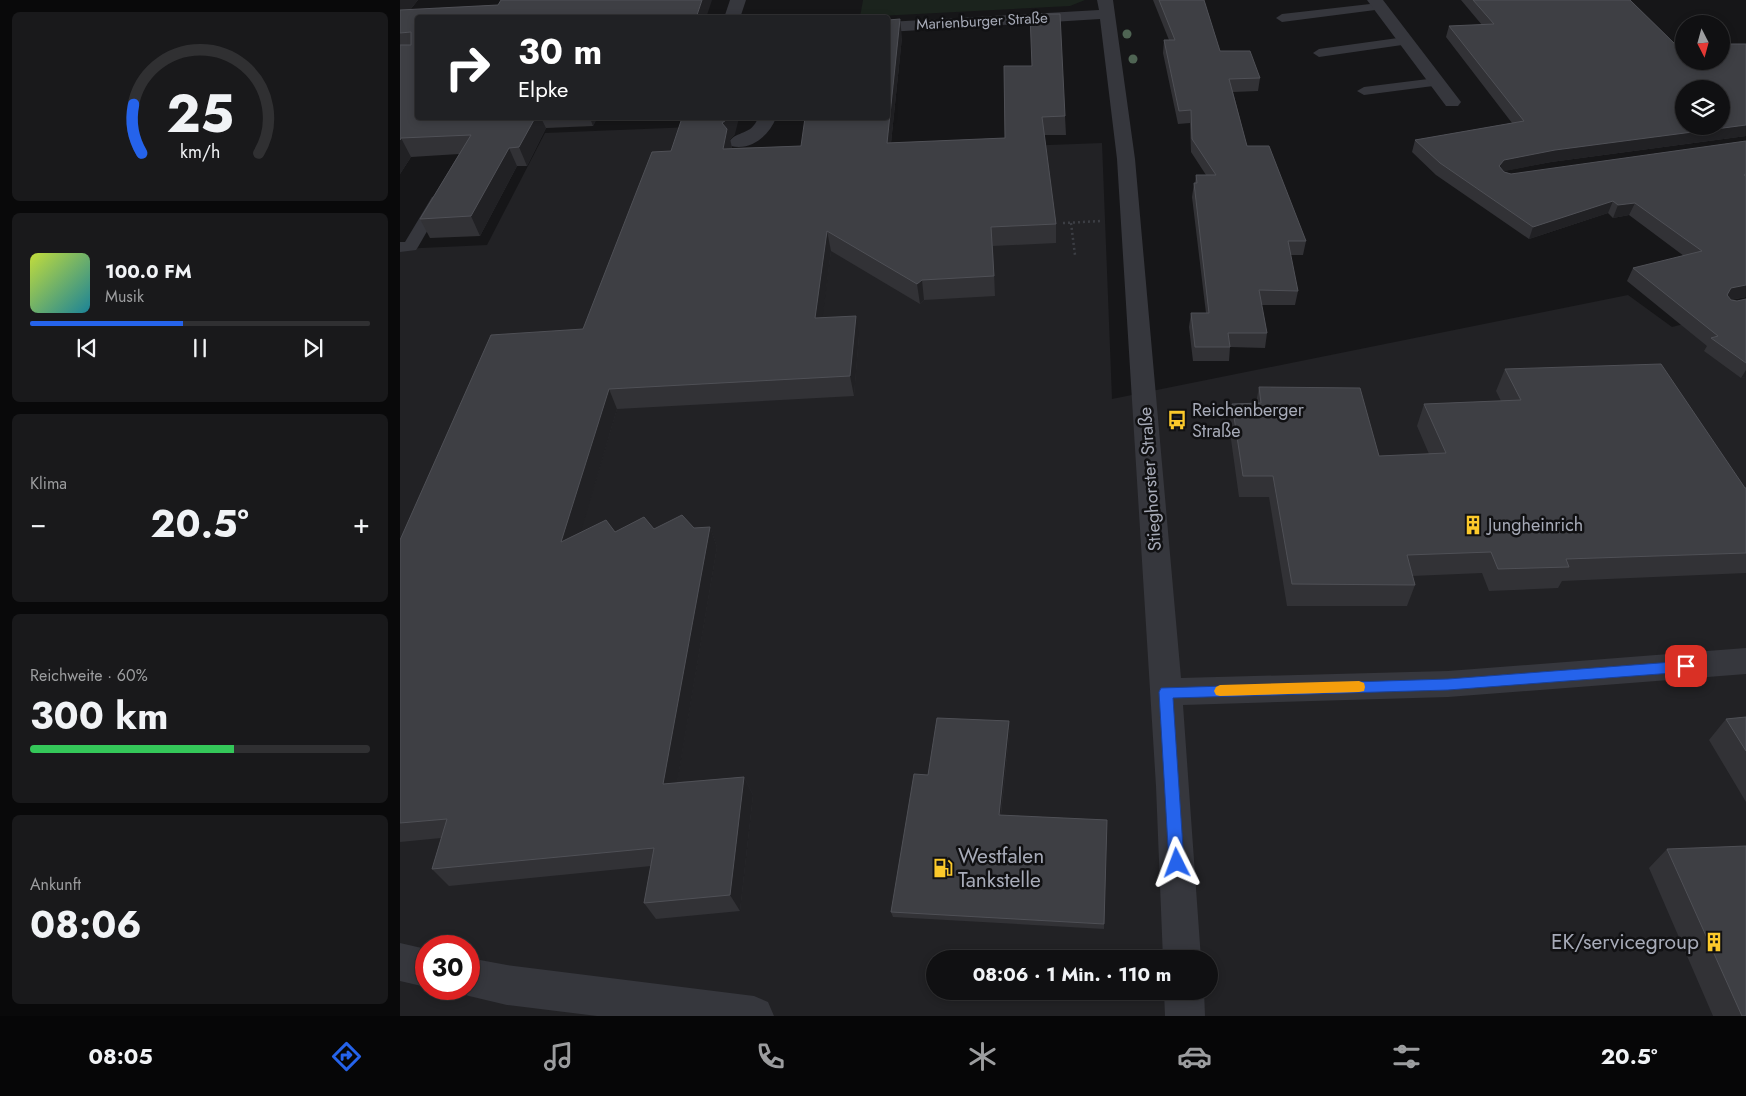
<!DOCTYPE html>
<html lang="de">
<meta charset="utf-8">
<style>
body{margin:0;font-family:Jost,sans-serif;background:#19191b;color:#f1f3f6;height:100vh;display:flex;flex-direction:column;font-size:19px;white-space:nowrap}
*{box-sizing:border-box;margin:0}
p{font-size:16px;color:#9c9d9f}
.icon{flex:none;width:28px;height:28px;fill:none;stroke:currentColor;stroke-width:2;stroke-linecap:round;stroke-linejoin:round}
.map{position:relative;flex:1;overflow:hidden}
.side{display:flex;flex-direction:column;gap:12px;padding:12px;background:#09090a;width:400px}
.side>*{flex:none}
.top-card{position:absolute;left:15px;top:15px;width:475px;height:105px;border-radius:5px;box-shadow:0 2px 8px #0003,0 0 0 1px #303032;background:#202124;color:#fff;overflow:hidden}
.needle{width:32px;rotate:174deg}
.tools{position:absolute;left:1275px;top:15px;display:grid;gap:10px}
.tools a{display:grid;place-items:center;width:55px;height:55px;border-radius:50%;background:#101012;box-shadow:0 2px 8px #0003,0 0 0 1px #303032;font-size:25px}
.speed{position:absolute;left:15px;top:935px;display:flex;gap:10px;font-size:25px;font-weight:700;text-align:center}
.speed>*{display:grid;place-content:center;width:65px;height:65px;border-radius:50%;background:#101012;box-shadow:0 2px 8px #0003,0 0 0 1px #303032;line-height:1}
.speed .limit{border:8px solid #d22;background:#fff;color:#111}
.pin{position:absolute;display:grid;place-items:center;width:42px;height:42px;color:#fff;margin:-21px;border-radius:10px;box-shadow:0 2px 8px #0006}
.me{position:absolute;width:55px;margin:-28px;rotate:357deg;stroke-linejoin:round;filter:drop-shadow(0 0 4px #0008)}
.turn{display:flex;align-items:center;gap:18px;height:105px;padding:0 20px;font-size:22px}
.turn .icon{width:65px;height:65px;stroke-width:2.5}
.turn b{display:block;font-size:35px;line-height:42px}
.big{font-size:38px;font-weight:700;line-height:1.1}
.side .card{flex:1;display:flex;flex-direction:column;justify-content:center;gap:8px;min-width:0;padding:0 18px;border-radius:8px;background:#19191b}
.side .dial{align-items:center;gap:0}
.dial svg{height:130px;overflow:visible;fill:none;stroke:#303032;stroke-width:7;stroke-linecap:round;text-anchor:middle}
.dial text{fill:#f1f3f6;stroke:none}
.song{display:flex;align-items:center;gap:15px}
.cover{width:60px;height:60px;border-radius:8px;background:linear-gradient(135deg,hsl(70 70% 55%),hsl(190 70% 35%))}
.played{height:5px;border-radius:2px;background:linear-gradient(90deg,#2563eb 45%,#303032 45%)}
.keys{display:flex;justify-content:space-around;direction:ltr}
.heat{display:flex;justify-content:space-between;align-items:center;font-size:28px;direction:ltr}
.charge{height:8px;border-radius:4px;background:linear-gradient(90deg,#34c759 60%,#303032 0)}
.trip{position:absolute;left:526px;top:950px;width:292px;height:50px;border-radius:25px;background:#101012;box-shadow:0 2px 8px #0003,0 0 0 1px #303032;font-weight:700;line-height:50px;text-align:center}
.tab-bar{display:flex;height:80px;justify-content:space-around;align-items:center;background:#060607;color:#9c9d9f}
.tab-bar .icon{width:35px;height:35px}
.tab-bar .on{color:#2563eb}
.tab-bar b{font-size:22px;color:#f1f3f6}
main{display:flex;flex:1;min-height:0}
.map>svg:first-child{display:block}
.built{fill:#222225;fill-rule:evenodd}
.green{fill:#1b231d}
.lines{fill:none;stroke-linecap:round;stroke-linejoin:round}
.path{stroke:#3c3e44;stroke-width:2.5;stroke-dasharray:2 3;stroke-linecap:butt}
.lane{fill:#36373d;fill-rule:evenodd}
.street{fill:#36373d;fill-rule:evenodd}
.tree{fill:#4f6453}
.wall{fill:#323236}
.shaded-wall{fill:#212124}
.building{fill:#3e3f44;stroke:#4f5056;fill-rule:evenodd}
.route{fill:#2563eb;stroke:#184099}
.slow{fill:#f59e0b}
.labels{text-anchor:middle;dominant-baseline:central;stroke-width:5;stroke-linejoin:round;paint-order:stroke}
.far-street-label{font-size:15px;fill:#a7abb8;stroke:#111113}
.poi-label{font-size:18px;fill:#a7abb8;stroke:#111113;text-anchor:start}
.street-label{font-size:18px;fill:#a7abb8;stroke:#111113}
.near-poi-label{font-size:21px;fill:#a7abb8;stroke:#111113;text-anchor:start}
</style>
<main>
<section class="side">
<div class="card dial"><svg viewBox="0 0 100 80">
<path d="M14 69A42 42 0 1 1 86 69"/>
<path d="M14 69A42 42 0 0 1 9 39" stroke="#2563eb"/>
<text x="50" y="56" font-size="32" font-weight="700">25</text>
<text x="50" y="72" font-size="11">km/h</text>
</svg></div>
<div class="card">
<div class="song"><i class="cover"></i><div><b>100.0 FM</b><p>Musik</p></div></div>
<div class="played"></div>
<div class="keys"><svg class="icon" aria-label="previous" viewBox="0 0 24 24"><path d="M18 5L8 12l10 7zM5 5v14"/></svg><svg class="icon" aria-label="pause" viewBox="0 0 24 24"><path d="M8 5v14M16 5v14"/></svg><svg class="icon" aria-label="next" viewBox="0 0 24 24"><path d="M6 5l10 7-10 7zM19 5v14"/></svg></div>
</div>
<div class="card"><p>Klima</p>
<div class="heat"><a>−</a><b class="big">20.5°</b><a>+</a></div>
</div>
<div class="card"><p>Reichweite · 60%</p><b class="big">300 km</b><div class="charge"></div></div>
<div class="card"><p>Ankunft</p><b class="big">08:06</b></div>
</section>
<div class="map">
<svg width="1346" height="1016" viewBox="0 0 1346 1016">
<rect width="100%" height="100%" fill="#161618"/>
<!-- built -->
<path class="built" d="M317,126L305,158L702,143L712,399L1228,295L1272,327L1346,308V1016H0V249L87,245L145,133ZM26,946H69V989H26ZM535,959H810V991H535Z"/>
<!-- green -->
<path class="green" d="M463,0H685L670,6L460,17Z"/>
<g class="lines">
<!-- path -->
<path class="path" d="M663,223L702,221
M671,223L675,255"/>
<!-- lane -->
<path class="lane" d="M979,3L985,7L983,9L882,22L876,18L882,14Z
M1005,37L1011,41L1009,44L919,57L913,53L919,49Z
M1036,78L1041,79L1043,82L1041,85L964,95L957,91L964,87Z
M37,195L45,200L18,247L16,250L0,252V242H5L32,197Z"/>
<!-- street -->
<path class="street" d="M330,0H346L340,18H324Z
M697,0H713L735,159L781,678L1048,671L1346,648V674L1048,697L783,705L801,959H763L756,786L717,159L700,19L488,32V22L699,10Z
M967,0H983L1058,98L1061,102L1058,106H1046Z
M358,118H376C369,136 351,151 331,146L329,142C337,130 351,136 358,118Z
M0,943L26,949V987L0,981Z
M69,958L107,965L354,996L368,1002L374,1016H197L107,1005L69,996L55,991L54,989H69Z
M764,991H804L805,1016H765Z"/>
</g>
<!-- trees -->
<g class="tree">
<circle cx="727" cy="34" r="4.5"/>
<circle cx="733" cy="59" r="4.5"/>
</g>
<!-- wall -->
<path class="wall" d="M0,0H18L10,10L98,5L18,118H197L193,126L146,128L127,166H117L80,236L30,238L20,219L59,154L11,157L0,174Z
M753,0H804L820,51L860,78L858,91L833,92L847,146L906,241L903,255H890L898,291L895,305H861L867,333L865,348L830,347L829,361H793L789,327L791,313H806L792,197L794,183H795L796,175H806L791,152L790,123L778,124L763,53L764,40H769Z
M1061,0H1230L1276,45L1346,44V136L1151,162L1103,171L1111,174L1346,141V297L1331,300L1337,301L1346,299V377L1341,378L1304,351L1307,346L1227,281L1233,268L1284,256L1229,215L1213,218L1208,213L1129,239L1036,175L1012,152L1015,140L1112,123L1046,37L1049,26L1082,25Z
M502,37L491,143L605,138L604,66L665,116L666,135H644L656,224V243L593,246L595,296L524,300L520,304L431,251L422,318L459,336L454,396L217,409L180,533L215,532L254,529L294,528L310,527L317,547L277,782L344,777L353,795L340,911L256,919L244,903L251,866L49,886L32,869L41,838L0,842V540L183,329L271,151L335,134L330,139L332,148L401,146Z
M1105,369L1346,488V573L1162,581L1158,588L1089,591L1082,573L1012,576L1015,585L1007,606H887L869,497H839L829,425L832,404L856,403L859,387L979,456L1029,454L1017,426L1024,404L1101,401L1096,391Z
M1346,717V802L1309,740L1326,719Z
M609,721L610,727L601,815L707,820L704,929L493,917L491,912L528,775Z
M1267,849L1346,1016H1313L1249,868Z"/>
<!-- shaded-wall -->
<path class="shaded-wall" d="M0,0H18L0,22Z
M302,0H312L306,18H296Z
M500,19L502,37L489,162L487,143Z
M135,118H141L146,128L127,166L119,147Z
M190,118H197L193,126Z
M329,118H339L335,134L330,139L332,148L328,168L323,149L322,123Z
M1346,125V136L1151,162L1100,172L1099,166L1104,160L1155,150Z
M1,138L11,157L0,174V140Z
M109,148L117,166L80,236L71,216Z
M1213,201L1208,213L1129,239L1133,227Z
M1235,203L1229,215L1213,218L1218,205Z
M427,231L431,251L420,338L415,318Z
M522,280L524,300L520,304L517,284Z
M1346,285V297L1324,301L1331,288Z
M456,316L459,336L454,396L450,376Z
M1346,370V377L1341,378Z
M209,389L217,409L172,562L161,542Z
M310,527L317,547L274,801L263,784Z
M609,721L610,727L600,820L599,815Z
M344,777L353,795L340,911L330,895Z"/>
<!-- building -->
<path class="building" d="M101,0H302L296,18H18V118H135L119,147L109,148L71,216L20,219L71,135L1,138L0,140V45H11V32L0,33V10L98,5Z
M759,0H804L820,51H850L860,78L829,79L847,146H869L906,241H888L898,291L859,290L867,333H828L830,347H795L791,313H809L794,183H797L796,175H816L792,139L791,110L779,111L764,40H775Z
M1073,0H1230L1276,45H1284V61H1321V44H1346V125L1155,150L1104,160L1099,166L1104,172L1111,174L1346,141V174L1344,175L1346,176V285L1331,288L1327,295L1331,300L1337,301L1346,299V363L1311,338L1318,336L1233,268L1302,251L1235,203L1218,205L1213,201L1133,227L1040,163L1015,140L1124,121L1049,26L1094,24ZM1284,89H1321V126H1284Z
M630,14H660L665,116L642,117L656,224L591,227L594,276L522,280L517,284L427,231L415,318L456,316L450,376L209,389L161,542L206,520L215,532L244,517L254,529L282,515L294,528L310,527L263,784L344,777L330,895L244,903L254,848L32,869L47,819L0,823V540L91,335L183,329L252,152L271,151L282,118H329L322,123L327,129L323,149L401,146L405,118H488V20L500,19L487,143L605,138L604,66H632Z
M1261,364L1345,488H1346V553L1166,559L1169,567L1098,569L1091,552L1007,555L1015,585L892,584L873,476H843L832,404L861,403L859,387L960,388L979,456L1046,453L1024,404L1121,400L1105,369Z
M1346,717V751L1326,719Z
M537,718L609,721L599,815L707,820L704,924L491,912L514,774L528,775Z
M1346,846V1016H1342L1267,849Z"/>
<!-- route -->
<path class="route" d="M1286,661L1293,666L1286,672L1048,690L773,698L784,863L782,868L777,870L771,868L769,863L759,692L761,688L1048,679Z"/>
<!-- slow -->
<path class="slow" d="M959,681L964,683L965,687L964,691L959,692L820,696L816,695L814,691L816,687L820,685Z"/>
<!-- icons -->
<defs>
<symbol id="bus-bare" viewBox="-9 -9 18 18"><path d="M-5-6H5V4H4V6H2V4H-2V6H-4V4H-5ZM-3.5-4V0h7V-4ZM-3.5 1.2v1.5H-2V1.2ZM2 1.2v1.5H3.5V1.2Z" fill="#fbc92b" stroke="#111113" stroke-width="2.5" paint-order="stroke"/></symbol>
<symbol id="building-bare" viewBox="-9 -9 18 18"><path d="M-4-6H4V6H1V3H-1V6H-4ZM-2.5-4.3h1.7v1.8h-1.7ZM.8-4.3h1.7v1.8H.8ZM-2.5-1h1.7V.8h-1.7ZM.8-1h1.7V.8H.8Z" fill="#fbc92b" stroke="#111113" stroke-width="2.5" paint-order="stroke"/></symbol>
<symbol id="fuel-bare" viewBox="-9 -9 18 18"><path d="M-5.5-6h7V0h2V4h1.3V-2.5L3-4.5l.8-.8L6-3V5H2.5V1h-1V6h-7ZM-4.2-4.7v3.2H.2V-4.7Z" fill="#fbc92b" stroke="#111113" stroke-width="2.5" paint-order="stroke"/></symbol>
</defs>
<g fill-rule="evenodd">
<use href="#bus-bare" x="763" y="406" width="28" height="28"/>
<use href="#building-bare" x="1059" y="511" width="28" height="28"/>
<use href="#fuel-bare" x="529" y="854" width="28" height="28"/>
<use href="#building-bare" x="1300" y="928" width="28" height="28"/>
</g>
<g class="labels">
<!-- far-street labels -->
<g class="far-street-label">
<text transform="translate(582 21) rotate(-3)">Marienburger Straße</text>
</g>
<!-- poi labels -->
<g class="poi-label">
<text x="792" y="410">Reichenberger<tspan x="792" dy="21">Straße</tspan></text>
<text x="1088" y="525">Jungheinrich</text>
</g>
<!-- street labels -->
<g class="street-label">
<text transform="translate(750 479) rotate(-94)">Stieghorster Straße</text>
</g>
<!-- near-poi labels -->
<g class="near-poi-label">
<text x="558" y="856">Westfalen<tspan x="558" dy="24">Tankstelle</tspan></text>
<text x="1299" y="942" text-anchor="end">EK/servicegroup</text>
</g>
</g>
</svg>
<div class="tools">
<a><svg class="needle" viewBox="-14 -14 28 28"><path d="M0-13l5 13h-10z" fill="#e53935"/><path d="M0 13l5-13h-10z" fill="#9c9d9f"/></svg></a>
<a><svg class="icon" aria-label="layers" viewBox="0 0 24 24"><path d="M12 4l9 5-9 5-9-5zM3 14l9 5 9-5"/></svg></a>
</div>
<div class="speed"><div class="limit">30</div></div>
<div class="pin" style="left:1286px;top:666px;background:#d93025"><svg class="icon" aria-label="arrive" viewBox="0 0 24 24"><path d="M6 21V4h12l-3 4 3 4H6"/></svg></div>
<svg class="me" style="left:777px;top:863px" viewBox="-20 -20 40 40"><path d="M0-17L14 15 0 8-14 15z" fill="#2563eb" stroke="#fff" stroke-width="4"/></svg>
<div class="trip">08:06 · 1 Min. · 110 m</div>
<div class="top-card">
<div class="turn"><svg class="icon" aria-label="right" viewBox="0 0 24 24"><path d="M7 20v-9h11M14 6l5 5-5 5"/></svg><div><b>30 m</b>Elpke</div></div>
</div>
</div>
</main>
<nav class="tab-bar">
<b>08:05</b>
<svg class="icon on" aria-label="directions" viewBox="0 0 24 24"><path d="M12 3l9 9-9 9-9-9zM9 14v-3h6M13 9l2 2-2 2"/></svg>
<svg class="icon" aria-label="music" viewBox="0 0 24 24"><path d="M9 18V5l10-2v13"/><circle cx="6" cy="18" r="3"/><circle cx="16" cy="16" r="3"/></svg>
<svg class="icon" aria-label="phone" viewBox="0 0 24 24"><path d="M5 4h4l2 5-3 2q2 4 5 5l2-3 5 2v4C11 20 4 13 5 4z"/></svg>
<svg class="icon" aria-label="climate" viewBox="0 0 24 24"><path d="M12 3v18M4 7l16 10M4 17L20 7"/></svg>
<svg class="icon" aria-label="car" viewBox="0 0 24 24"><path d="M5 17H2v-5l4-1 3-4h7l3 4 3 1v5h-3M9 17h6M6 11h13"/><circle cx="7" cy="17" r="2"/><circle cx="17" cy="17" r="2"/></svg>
<svg class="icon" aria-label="filters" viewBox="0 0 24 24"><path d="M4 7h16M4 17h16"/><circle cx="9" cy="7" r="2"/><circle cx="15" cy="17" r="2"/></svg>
<b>20.5°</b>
</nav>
